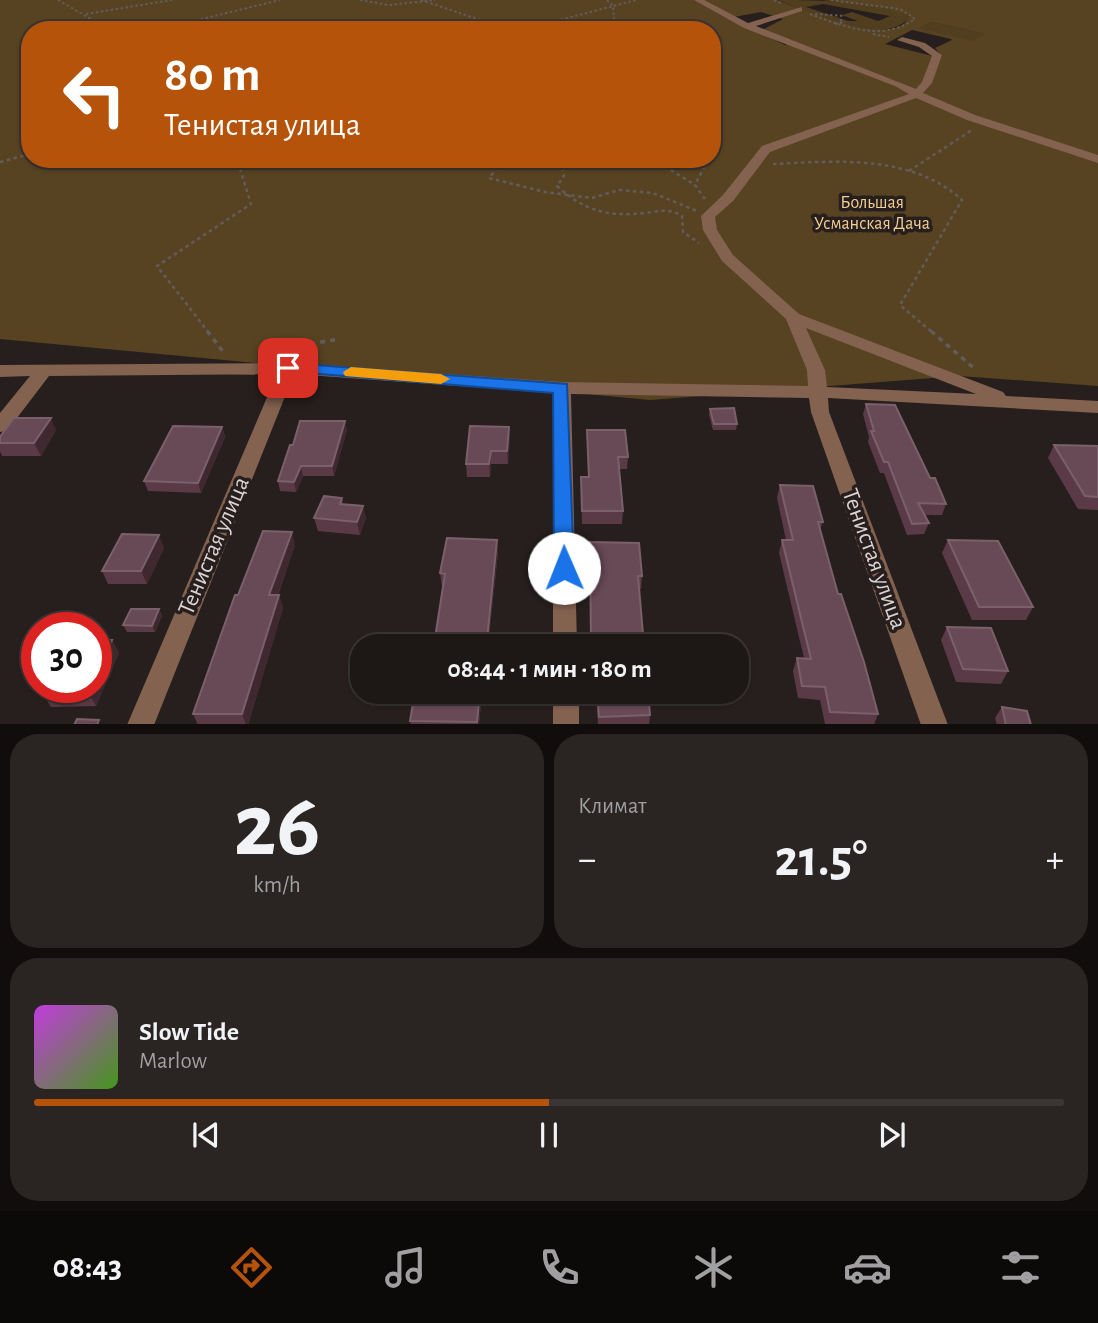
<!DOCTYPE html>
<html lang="ru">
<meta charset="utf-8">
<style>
body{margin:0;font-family:"Alegreya Sans",sans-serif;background:#2a2423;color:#f1f3f6;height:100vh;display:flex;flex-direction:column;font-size:26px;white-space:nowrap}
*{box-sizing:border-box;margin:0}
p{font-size:23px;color:#a09fa1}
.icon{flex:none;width:38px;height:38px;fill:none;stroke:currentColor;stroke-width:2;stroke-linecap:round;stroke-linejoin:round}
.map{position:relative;height:724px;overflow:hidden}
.details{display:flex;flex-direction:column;gap:10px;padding:10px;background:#100d0c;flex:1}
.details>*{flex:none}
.hud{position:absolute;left:21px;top:21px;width:700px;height:147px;border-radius:28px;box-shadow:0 2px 5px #0004,0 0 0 2px #3b3635;background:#b45309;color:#fff;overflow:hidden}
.speed{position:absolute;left:21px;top:612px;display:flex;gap:14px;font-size:35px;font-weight:700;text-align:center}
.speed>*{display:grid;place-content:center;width:91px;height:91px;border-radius:50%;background:#1d1716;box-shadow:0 2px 5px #0004,0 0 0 2px #3b3635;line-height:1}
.speed .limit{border:10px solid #d22;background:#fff;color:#111}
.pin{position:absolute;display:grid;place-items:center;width:60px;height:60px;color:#fff;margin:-30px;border-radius:14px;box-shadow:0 4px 10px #0006}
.me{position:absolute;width:77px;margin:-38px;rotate:359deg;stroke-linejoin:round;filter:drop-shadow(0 0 5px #0008)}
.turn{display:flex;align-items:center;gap:24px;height:147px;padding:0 28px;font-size:32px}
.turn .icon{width:91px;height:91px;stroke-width:2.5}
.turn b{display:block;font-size:49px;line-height:60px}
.big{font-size:52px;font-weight:700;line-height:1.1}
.details .widget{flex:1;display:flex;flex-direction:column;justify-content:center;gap:10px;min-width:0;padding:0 24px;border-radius:28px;background:#2a2423}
.details .dial{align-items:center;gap:0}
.dial b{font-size:91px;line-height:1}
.song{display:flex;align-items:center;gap:21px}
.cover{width:84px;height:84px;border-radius:10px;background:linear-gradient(135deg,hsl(290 70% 55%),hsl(100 70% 35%))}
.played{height:7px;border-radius:4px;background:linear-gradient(90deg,#b45309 50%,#3b3635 50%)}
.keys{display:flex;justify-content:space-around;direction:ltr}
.heat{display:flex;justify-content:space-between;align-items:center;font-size:38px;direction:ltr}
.details .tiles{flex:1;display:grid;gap:10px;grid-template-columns:1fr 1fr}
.widget:last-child{grid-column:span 2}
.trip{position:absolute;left:350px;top:634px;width:399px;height:70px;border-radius:28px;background:#1d1716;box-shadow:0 2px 5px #0004,0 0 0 2px #3b3635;font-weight:700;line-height:70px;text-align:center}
.tab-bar{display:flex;height:112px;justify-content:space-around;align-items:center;background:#0c0909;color:#a09fa1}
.tab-bar .icon{width:49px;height:49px}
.tab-bar .selected{color:#b45309}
.tab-bar b{font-size:32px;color:#f1f3f6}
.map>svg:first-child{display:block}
.green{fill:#513e1e;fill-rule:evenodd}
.forest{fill:#574322;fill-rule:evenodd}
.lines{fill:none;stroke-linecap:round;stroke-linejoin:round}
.path-far2{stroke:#635c5b;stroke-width:2;stroke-dasharray:2.5 2.5;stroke-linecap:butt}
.path-far1{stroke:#635c5b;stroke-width:2.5;stroke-dasharray:3.5 3.5;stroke-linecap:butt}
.path{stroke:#635c5b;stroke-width:3.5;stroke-dasharray:5 5;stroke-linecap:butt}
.minor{fill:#846250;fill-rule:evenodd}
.path-bridge{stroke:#635c5b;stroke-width:2;stroke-dasharray:2.5 2.5;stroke-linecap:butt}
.wall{fill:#5b3a48}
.shaded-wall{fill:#402831}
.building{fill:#684a57;stroke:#7a606b;stroke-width:2}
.route{fill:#1a73e8;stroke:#114b97;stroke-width:2}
.slow{fill:#f59e0b}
.labels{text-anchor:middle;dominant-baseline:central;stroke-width:7;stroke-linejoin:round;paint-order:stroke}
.far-park-label{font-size:18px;fill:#f2ce93;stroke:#271f1e}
.near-street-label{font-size:24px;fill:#d9d3d3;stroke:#271f1e}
</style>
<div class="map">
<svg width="1098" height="725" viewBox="0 0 1098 725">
<rect width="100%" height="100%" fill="#271f1e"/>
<!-- green -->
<path class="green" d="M778,0C800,0 900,0 910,18C876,49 813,13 778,0ZM823,4L890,16L878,21L852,12L842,15L858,21H848L806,7Z
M932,22L986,34L972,42L918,28Z"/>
<!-- forest -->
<path class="forest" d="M0,0H777C802,9 895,51 910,16L882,7L822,0H1098V386L959,376L650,400L0,339ZM761,12L783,19L764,29L794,42L785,45L728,18ZM932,22L985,34L973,41L919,28ZM30,30H712V159H30ZM912,30L951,39L952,40L935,48L942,56L940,58L885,44Z"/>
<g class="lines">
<!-- path-far2 -->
<path class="path-far2" d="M58,0L110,30
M360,0L389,5L435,0
M421,0L510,30
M607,0L613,6L614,20L627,30
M774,0L783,4
M86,14L172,0
M810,14C845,27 881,42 915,19L900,9L830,0
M815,14L845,16
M840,20L845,22
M157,30L280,0
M522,30L636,0
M873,34L889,37"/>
<!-- path-far1 -->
<path class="path-far1" d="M712,135L717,141L712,151
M517,159L498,167L489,178L545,192L592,198L619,190L653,193L697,211
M543,159L562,167L564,176L557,186C584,211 608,217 645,213C660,211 669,208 682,216L683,232L699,243
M653,159L695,185
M0,162L30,154
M773,164C836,161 912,154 962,200L900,305L933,333
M909,171L972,130
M705,199L695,185L708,159
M209,333L157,266L251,204L237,159"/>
<!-- path -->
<path class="path" d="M207,331L225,354
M931,331L976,370
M261,352L340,339"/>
<!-- minor -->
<path class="minor" d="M694,0H704L748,23L802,7V11L756,26L916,89L922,82L932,56L919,47L897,40L902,37L925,43L942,55L932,83L923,93L975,115L1098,155V163L967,120L916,98L770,152L733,201L715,217L717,230L733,255L799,314L1003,392L1006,396L1098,401V413L828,398L829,412L948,725H921L811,412L809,398L571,394L577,646H553V393L294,374L154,725H127L277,374L49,376L7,431L0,432V413L30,376L0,377V365L288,363L562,382L808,386L807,370L786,319L722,261L703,230L701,216L723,195L762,146L909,94L895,86L744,28ZM806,328L976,394L827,387L825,370Z
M553,691H579V725H553Z"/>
<!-- path-bridge -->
<path class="path-bridge" d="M835,24L845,22"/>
</g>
<!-- wall -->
<path class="wall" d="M866,404L930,478L946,504L942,515H925L929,523L924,534L907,535L884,473H880L868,442L869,437L863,414Z
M710,409L737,424L736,430H713L709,415Z
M222,427L225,437L201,493L148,491L144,481Z
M509,427L508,464H491L490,477H467L466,464Z
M56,430L41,456H2L0,451V437Z
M347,430L334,476H303L296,492L280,491L278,481L293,445Z
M587,430L628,457L627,469H619L623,511L622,524H582L581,477H588Z
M1054,445L1098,446V510L1078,509L1048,458Z
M780,485L823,522L820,530L838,594L878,714L874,725L825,724L820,700L798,698L793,671L797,658H804L779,553L782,540H786L777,498Z
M342,498L343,504L366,518L360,535L318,531L314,518Z
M948,540L1033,607L1026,620H972L942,553Z
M590,542L642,576L641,589H639L644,646H590Z
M295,545L278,595H279L283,608L248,725H198L193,714Z
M164,548L147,584H108L102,571Z
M498,553L488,646H436L435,638L443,586H442L440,573Z
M159,609L162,616L155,632H127L123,625Z
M947,627L1008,671L1001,684L956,682L941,640Z
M112,640L119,653L96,706L51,707L43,694Z
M415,691H482L479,725H411L410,721Z
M596,691H648L650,715L649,725H598Z
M1002,707L1031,725H997L995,718Z"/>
<!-- shaded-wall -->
<path class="shaded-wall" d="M51,418L56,430L41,456L34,443Z
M345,421L347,430L334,476L332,466Z
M222,427L225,437L201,493L198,483Z
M509,427L510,439L508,464L507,451Z
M491,451V464L490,477L489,464Z
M301,466L303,476L296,492L294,482Z
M363,506L366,518L360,535L357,522Z
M292,532L295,545L273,608L269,595Z
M159,535L164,548L147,584L141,571Z
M497,540L498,553L488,646H487V640Z
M279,595L283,608L248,725H246L242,714Z
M159,609L162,616L155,632L152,626Z
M112,640L119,653L96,706L89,694L91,688H96V676Z
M480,691H482L479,725H478Z"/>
<!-- building -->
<path class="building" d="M866,404L895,405L930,478H935L946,504L918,503L929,523L912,524L888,462H884L871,431H874Z
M734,408L737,424H714L710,409Z
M14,418H51L34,443H0V437Z
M300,421H345L332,466H301L294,482L278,481L290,445H293Z
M173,426L222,427L198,483L144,481Z
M470,426L509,427L507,451H491L489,464H466Z
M587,430H625L628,457H618L623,511H582L581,477H589Z
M1054,445L1098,446V497L1085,496Z
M780,485L813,486L823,522H818L838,594H841L864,662L878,714L830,712L825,687L802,686L797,658L811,659L782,540H793Z
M324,496L342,498L340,504L363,506L357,522L314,518Z
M263,531L292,532L269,595H279L242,714H193L235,595H238Z
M122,534L159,535L141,571H102Z
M447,538L497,540L487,640L435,638L445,574L440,573Z
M948,540L998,541L1033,607H979Z
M590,542L639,543L642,576H638L644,646H594L593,643H591Z
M131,609H159L152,626L123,625Z
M947,627L991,628L1008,671L963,669Z
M96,640H112L96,676Z
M46,688H91L89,694H43Z
M415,691H480L477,722L410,721Z
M597,691H648L650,715L599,717Z
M1002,707L1027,711L1031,725H1006Z
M77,719L99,720L97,725H74Z"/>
<!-- route -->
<path class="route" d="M288,363L567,384L574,568L571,574H557L554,568L553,393L283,371V364Z"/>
<!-- slow -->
<path class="slow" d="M351,367L441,374L450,379L441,384L345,376L343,372Z"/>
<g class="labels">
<!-- far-park labels -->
<g class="far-park-label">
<text x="872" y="203">Большая<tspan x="872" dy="21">Усманская Дача</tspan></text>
</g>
<!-- near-street labels -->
<g class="near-street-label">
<text transform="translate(214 546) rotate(-67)">Тенистая улица</text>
<text transform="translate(874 559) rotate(70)">Тенистая улица</text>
</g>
</g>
</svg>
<div class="speed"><div class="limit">30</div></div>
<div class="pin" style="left:288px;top:368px;background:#d93025"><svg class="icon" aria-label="arrive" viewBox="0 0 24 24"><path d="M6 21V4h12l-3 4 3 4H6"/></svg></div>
<svg class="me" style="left:564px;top:568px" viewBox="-20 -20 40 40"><circle r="19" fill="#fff"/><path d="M0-13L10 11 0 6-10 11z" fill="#1a73e8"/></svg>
<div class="trip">08:44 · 1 мин · 180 m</div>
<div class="hud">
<div class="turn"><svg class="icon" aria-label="left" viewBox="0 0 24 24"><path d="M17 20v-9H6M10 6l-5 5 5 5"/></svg><div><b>80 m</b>Тенистая улица</div></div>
</div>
</div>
<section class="details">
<div class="tiles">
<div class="widget dial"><b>26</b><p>km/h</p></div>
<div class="widget"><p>Климат</p>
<div class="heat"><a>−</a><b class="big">21.5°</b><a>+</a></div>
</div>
<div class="widget">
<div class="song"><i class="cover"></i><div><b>Slow Tide</b><p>Marlow</p></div></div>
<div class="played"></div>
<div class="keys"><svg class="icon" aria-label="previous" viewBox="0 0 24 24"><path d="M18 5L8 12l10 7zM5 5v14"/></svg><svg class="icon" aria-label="pause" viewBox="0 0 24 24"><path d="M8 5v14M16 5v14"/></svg><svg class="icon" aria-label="next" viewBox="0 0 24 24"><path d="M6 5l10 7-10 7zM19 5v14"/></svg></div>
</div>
</div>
</section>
<nav class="tab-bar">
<b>08:43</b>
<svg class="icon selected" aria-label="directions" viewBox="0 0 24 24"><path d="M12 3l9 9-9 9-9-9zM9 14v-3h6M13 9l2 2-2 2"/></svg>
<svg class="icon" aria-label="music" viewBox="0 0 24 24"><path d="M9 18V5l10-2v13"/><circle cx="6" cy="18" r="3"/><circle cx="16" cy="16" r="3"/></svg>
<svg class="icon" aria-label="phone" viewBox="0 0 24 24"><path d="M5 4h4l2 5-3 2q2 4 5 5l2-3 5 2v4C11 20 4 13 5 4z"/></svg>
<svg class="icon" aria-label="climate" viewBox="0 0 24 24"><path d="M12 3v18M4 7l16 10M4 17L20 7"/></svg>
<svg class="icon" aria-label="car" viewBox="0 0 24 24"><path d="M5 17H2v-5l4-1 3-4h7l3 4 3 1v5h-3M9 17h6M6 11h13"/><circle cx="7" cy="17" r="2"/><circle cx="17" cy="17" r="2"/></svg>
<svg class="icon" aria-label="filters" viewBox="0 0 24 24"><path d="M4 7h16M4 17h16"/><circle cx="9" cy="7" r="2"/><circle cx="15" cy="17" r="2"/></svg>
</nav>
